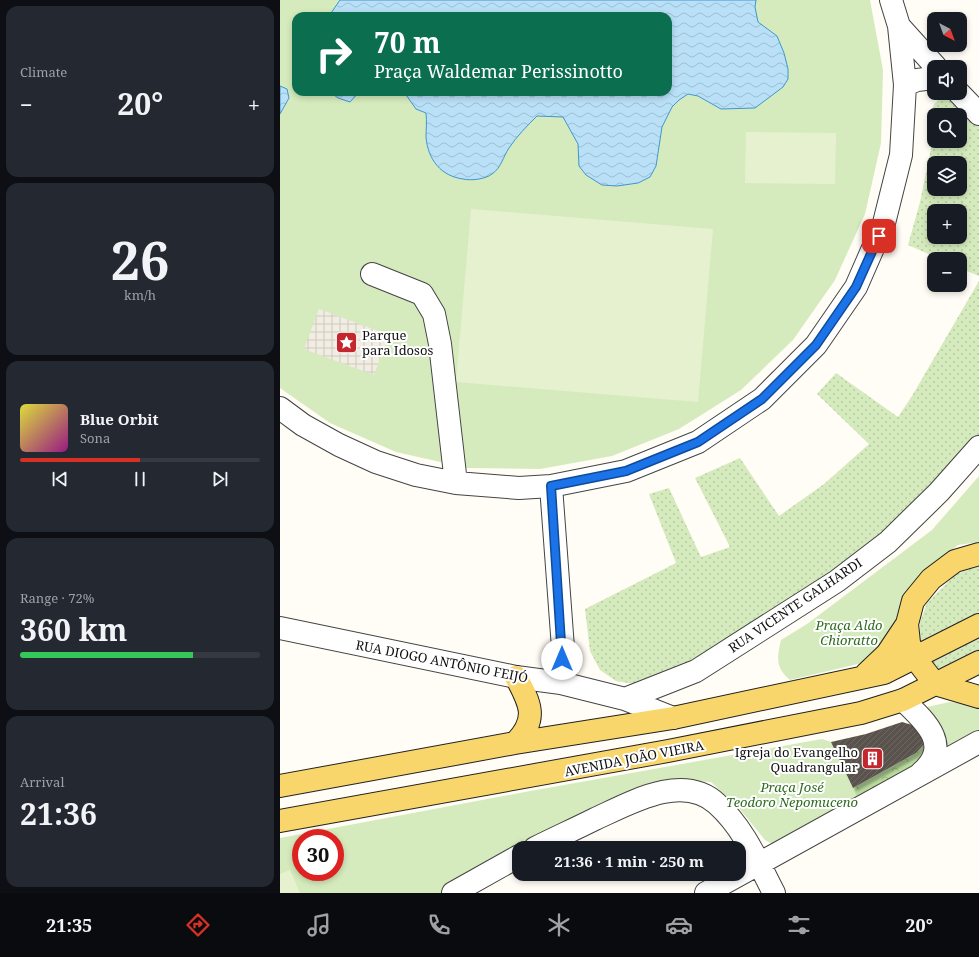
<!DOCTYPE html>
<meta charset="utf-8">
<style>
body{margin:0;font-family:"Noto Serif",serif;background:#242831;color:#f1f3f6;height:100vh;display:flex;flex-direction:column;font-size:15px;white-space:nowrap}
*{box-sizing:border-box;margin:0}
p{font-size:13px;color:#9ea1a6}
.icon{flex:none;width:22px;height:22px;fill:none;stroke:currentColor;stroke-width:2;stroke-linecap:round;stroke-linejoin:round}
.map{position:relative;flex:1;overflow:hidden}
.panel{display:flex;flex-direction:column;gap:6px;padding:6px;background:#0d0f14;width:280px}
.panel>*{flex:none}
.hud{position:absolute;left:12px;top:12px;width:380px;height:84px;border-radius:12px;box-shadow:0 2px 6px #0003;background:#0b6e4f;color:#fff;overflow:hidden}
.needle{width:26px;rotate:139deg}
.tools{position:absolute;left:647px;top:12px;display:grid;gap:8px}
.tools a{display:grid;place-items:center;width:40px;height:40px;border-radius:8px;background:#171b24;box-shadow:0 2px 6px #0003;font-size:20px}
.speed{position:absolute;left:12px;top:829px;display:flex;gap:8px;font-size:20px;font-weight:700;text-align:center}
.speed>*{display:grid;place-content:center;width:52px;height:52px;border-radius:50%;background:#171b24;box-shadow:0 2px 6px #0003;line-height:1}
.speed .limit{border:6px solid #d22;background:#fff;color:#111}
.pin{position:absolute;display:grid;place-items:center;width:34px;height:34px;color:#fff;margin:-17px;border-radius:8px;box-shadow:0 2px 6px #0006}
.me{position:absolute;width:44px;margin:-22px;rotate:0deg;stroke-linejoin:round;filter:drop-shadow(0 0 3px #0008)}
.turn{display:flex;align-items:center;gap:14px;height:84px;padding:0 16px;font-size:18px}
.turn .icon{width:52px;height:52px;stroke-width:2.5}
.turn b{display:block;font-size:28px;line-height:34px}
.big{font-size:30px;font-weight:700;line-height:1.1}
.panel .tile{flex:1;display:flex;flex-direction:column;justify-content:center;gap:6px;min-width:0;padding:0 14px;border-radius:12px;background:#242831}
.panel .dial{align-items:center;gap:0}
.dial b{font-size:52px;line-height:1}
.song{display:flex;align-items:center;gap:12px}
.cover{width:48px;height:48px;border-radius:6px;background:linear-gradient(135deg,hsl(60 70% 55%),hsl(310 70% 35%))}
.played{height:4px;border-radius:2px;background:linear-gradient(90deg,#d93025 50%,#363941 50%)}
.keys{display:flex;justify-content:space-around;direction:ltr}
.heat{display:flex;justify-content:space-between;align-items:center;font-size:22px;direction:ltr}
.charge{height:6px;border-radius:3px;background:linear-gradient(90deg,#34c759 72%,#363941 0)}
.trip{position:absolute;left:232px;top:841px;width:234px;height:40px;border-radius:12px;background:#171b24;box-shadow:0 2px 6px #0003;font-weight:700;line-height:40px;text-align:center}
.dock{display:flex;height:64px;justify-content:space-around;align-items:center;background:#090b0e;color:#9ea1a6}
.dock .icon{width:28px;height:28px}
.dock .selected{color:#d93025}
.dock b{font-size:18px;color:#f1f3f6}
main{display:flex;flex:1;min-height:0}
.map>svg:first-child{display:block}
.grass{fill:url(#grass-dots);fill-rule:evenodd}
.forest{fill:url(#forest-crowns)}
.park{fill:#d5ebbd;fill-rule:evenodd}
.pitch{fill:#e6f2cf}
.plaza{fill:url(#plaza-grid)}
.water{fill:url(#water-waves);stroke:#3f96cf}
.building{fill:url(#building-hatch);filter:url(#shadow)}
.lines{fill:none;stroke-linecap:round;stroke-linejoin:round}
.minor-casing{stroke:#444;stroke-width:24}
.major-casing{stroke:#222;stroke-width:24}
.minor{stroke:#fff;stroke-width:22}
.major{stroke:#f9d66b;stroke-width:22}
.route-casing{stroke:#114b97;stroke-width:10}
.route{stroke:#1a73e8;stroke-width:7}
.labels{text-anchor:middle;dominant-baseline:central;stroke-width:4;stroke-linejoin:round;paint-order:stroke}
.poi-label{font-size:13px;fill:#111;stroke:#fff;text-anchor:start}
.street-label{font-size:13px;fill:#111;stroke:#fff}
.park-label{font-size:13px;font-style:italic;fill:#2f6b1f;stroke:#fff}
</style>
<main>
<section class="panel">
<div class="tile"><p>Climate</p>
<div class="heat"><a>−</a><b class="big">20°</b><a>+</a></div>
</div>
<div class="tile dial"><b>26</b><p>km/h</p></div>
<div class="tile">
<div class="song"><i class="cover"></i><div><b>Blue Orbit</b><p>Sona</p></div></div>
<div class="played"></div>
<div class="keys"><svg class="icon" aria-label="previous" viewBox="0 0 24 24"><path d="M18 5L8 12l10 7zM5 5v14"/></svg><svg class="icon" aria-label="pause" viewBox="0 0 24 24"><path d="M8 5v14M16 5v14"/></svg><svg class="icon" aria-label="next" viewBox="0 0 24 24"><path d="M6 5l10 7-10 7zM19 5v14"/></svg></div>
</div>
<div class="tile"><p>Range · 72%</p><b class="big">360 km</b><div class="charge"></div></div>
<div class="tile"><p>Arrival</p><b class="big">21:36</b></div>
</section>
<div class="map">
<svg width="699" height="893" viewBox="0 0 699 893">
<defs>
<pattern id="grass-dots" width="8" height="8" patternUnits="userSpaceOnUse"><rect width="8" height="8" fill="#d5ebbd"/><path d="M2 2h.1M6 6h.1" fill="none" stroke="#b6c8a1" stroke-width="1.8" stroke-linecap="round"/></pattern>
<pattern id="forest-crowns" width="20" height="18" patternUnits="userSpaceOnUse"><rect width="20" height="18" fill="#b9dc9c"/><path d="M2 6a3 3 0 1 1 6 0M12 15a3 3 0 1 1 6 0" fill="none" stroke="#9ebc85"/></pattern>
<pattern id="plaza-grid" width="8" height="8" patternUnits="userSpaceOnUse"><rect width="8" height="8" fill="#f1ede2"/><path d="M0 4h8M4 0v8" fill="none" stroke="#cecac1"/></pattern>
<pattern id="water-waves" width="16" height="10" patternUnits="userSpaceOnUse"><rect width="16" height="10" fill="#b9e0f7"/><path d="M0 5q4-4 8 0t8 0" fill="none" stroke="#9ebfd3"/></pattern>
<pattern id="building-hatch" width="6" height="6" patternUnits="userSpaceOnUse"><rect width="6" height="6" fill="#5a524d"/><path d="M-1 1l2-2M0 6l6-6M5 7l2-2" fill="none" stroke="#6d6662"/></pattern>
<filter id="shadow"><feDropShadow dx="3.5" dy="3.5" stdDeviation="1" flood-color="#0004"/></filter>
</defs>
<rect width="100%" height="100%" fill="#fffdf5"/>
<!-- grass -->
<path class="grass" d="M662,97C678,100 688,114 699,126V276L680,268V259H660L628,245L640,202L651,149L652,110L654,104ZM654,115H680V141H654ZM654,163H680V189H654ZM654,211H680V237H654Z
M699,281V441L611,532L430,654L354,684L336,681L320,670L310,651L305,609L396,563L369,494L389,488L421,557L450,547L415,478L460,458L499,516L544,484L589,444L537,394L556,373L618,417L632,396Z
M699,565V616L639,643L640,622L647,603L676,574Z
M699,634V651L657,672L644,658Z"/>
<!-- forest -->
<path class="forest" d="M648,740L654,745L611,794L481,813L574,791L573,788L636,753Z"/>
<!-- park -->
<path class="park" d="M0,0H590L603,70L601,143L585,214L555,280L513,340L461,390L399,429L332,456L260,469L187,468L116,452L50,423L0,388ZM16,16H388V92H16Z
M699,476V542L678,545L643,572L622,602L616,622L608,634L594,654L582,663L510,680C495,667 497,657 501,640L527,624L652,530Z
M670,702L699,706V731L663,751L658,722L647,707Z
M542,739L551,742L583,809L501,849L485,840L459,808L431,782L400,780L355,788L330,799L248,843L162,893H0V838L245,792ZM21,838H55V872H21Z"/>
<!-- pitch -->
<path class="pitch" d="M466,132L556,133L555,184L465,183Z
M191,209L433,229L418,402L176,382Z
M10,870L20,893H0V874Z"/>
<!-- plaza -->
<path class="plaza" d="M39,309L109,335L94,375L24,349Z"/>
<!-- water -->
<path class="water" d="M60,0H476L475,7L478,22L497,36L504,53L508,69V79L503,87L475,108L441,109L418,96L408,94L399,100L392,107L382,127L376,166L370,177L358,183L337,186L322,185L306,175L299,166L298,144L283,117L257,116C246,127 237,136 229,148C223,157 221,168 212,174C206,179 191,181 183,179C161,176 148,160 146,137C146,129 147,122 146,113L136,109L124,92H388V16H49Z
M0,86L7,89L9,98L0,114Z
M50,92H79L70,102L58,98Z"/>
<!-- building -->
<path class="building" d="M622,722L639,727L648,740L636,753L573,788L551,742L586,734Z"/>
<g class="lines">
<defs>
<path id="minor" d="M619,26L656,67
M625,85L637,80L654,78
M679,93L699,114
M92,274L142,294L154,314L160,344L176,483
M0,408L23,425L59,445L96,462L136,475L176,483L239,488L271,486L346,471L418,442L482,399L536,345L576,287L604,223L621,155L625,85L619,26L611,0
M271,486L283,648L281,683
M0,628L236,677L281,683L345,699L393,718
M345,699L416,671L557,581L608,542L659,492L699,447
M623,700C645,721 673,745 641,773
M255,848C275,838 295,829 315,819C350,803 403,772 437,804C463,827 478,862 494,893
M173,893L239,856
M426,893L699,742"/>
<path id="major" d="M699,554L675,561L651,579L633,601L627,624L629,643L635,658L655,684L699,697
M586,674L607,654L627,624
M235,743C259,719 250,703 236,677
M0,786L235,743L393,718L604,673L699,625
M0,821L388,751L581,713L623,700L699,662"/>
</defs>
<!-- minor casing -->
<use href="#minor" class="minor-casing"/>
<!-- major casing -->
<use href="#major" class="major-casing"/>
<!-- minor -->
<use href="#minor" class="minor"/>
<!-- major -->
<use href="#major" class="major"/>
</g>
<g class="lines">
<defs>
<path id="route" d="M282,659L271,486L346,471L418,442L482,399L536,345L576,287L599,236"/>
</defs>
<!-- route casing -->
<use href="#route" class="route-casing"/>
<!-- route -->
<use href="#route" class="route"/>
</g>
<!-- icons -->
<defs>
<symbol id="sight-square" viewBox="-11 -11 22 22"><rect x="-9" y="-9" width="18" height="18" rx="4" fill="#c4262e" stroke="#fff"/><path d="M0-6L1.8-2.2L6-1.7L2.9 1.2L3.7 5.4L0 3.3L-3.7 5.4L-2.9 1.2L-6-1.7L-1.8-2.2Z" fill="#fff"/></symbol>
<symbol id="building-square" viewBox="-11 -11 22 22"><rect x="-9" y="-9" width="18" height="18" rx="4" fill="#c4262e" stroke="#fff"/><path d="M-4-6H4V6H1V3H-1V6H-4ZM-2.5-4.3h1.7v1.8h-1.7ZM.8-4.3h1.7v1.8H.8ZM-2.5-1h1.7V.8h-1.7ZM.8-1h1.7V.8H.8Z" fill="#fff"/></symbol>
</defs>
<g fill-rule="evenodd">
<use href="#sight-square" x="54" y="330" width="25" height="25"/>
<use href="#building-square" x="580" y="746" width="25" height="25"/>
</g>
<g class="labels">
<!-- poi labels -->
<g class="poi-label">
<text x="82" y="335">Parque<tspan x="82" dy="15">para Idosos</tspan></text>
<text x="578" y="752" text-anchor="end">Igreja do Evangelho<tspan x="578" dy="15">Quadrangular</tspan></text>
</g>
<!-- street labels -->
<g class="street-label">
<text transform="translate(515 605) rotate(-34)">RUA VICENTE GALHARDI</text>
<text transform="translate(162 661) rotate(11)">RUA DIOGO ANTÔNIO FEIJÓ</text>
<text transform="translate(354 758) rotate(-11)">AVENIDA JOÃO VIEIRA</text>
</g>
<!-- park labels -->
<g class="park-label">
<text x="569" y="625">Praça Aldo<tspan x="569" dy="15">Chioratto</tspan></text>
<text x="512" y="787">Praça José<tspan x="512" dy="15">Teodoro Nepomuceno</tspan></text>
</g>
</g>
</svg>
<div class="tools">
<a><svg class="needle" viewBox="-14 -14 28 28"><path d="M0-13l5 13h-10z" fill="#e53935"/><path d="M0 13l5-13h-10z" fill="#9ea1a6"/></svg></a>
<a><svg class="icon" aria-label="sound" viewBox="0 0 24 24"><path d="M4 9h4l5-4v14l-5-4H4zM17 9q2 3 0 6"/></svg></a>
<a><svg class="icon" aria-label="search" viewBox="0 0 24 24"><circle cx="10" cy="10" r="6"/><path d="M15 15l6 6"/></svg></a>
<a><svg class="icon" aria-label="layers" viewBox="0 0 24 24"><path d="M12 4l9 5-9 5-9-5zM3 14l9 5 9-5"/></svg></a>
<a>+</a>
<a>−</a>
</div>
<div class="speed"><div class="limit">30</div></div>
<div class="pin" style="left:599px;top:236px;background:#d93025"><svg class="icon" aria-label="arrive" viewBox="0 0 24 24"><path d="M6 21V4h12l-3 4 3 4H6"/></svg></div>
<svg class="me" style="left:282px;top:659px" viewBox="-20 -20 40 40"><circle r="19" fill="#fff"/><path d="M0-13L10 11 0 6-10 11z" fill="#1a73e8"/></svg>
<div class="trip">21:36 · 1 min · 250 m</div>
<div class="hud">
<div class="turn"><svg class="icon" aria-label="right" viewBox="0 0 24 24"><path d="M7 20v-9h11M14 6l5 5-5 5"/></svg><div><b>70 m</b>Praça Waldemar Perissinotto</div></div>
</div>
</div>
</main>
<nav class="dock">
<b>21:35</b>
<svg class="icon selected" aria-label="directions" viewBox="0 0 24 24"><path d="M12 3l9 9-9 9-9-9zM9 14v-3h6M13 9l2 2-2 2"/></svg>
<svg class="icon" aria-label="music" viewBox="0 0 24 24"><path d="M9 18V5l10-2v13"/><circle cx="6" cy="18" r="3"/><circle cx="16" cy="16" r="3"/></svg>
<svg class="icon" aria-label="phone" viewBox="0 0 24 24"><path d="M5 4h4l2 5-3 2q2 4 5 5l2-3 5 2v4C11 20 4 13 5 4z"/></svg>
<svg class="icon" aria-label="climate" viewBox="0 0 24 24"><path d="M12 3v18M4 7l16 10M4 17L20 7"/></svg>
<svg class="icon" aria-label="car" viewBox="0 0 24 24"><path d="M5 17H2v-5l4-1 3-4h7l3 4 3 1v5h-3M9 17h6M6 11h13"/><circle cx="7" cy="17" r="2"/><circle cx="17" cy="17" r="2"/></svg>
<svg class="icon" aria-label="filters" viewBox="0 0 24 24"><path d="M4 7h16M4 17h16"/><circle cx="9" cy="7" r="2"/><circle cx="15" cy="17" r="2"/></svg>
<b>20°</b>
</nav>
